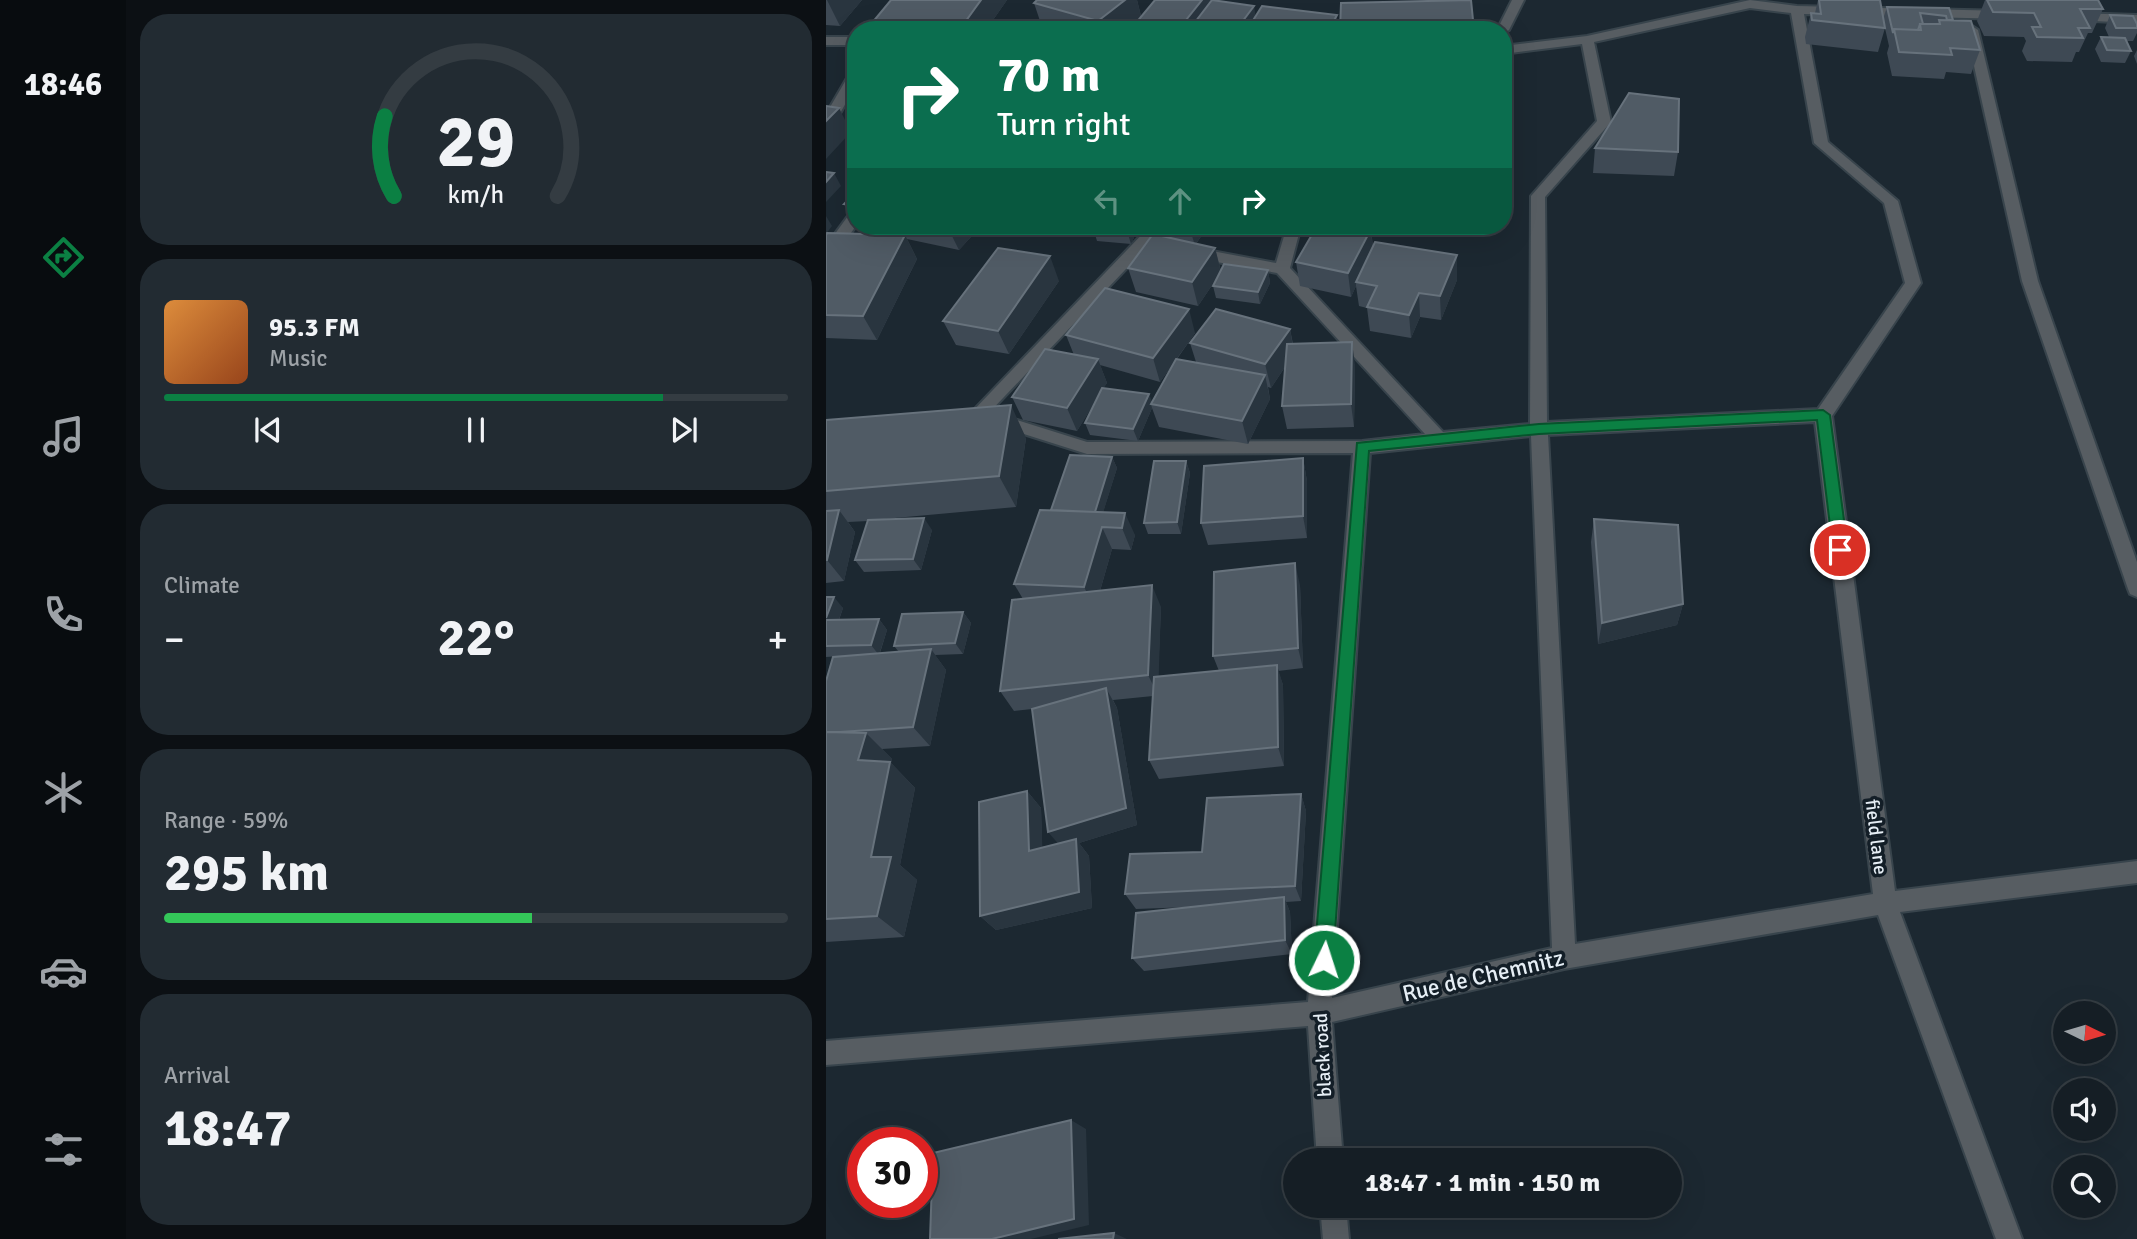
<!DOCTYPE html>
<meta charset="utf-8">
<style>
body{margin:0;font-family:Signika,sans-serif;background:#222b32;color:#f1f3f6;height:100vh;display:flex;flex-direction:column;font-size:26px;white-space:nowrap}
*{box-sizing:border-box;margin:0}
p{font-size:23px;color:#9da2a7}
.icon{flex:none;width:38px;height:38px;fill:none;stroke:currentColor;stroke-width:2;stroke-linecap:round;stroke-linejoin:round}
.map{position:relative;flex:1;overflow:hidden}
.panel{display:flex;flex-direction:column;gap:14px;padding:14px;background:#0c1014;width:700px}
.panel>*{flex:none}
.banner{position:absolute;left:21px;top:21px;width:665px;height:214px;border-radius:28px;box-shadow:0 7px 28px #0002,0 0 0 2px #343c42;background:#0b6e4f;color:#fff;overflow:hidden}
.needle{width:46px;rotate:95deg}
.tools{position:absolute;left:1227px;top:1001px;display:grid;gap:14px}
.tools a{display:grid;place-items:center;width:63px;height:63px;border-radius:50%;background:#151e25;box-shadow:0 7px 28px #0002,0 0 0 2px #343c42;font-size:35px}
.speed{position:absolute;left:21px;top:1127px;display:flex;gap:14px;font-size:35px;font-weight:700;text-align:center}
.speed>*{display:grid;place-content:center;width:91px;height:91px;border-radius:50%;background:#151e25;box-shadow:0 7px 28px #0002,0 0 0 2px #343c42;line-height:1}
.speed .limit{border:10px solid #d22;background:#fff;color:#111}
.pin{position:absolute;display:grid;place-items:center;width:60px;height:60px;color:#fff;margin:-30px;border:4px solid #fff;border-radius:50%;box-shadow:0 2px 7px #0007}
.me{position:absolute;width:77px;margin:-38px;rotate:4deg;stroke-linejoin:round;filter:drop-shadow(0 0 5px #0008)}
.turn{display:flex;align-items:center;gap:24px;height:147px;padding:0 35px;font-size:32px}
.turn .icon{width:91px;height:91px;stroke-width:2.5}
.turn b{display:block;font-size:49px;line-height:60px}
.lanes{display:flex;align-items:center;height:66px;padding:0 35px;background:#0003;justify-content:center;gap:35px;direction:ltr}
.lanes .off{opacity:.35}
.big{font-size:52px;font-weight:700;line-height:1.1}
.panel .widget{flex:1;display:flex;flex-direction:column;justify-content:center;gap:10px;min-width:0;padding:0 24px;border-radius:28px;background:#222b32}
.panel .dial{align-items:center;gap:0}
.dial svg{height:182px;overflow:visible;fill:none;stroke:#343c42;stroke-width:7;stroke-linecap:round;text-anchor:middle}
.dial text{fill:#f1f3f6;stroke:none}
.song{display:flex;align-items:center;gap:21px}
.cover{width:84px;height:84px;border-radius:10px;background:linear-gradient(135deg,hsl(30 70% 55%),hsl(20 70% 35%))}
.played{height:7px;border-radius:4px;background:linear-gradient(90deg,#0b8043 80%,#343c42 80%)}
.keys{display:flex;justify-content:space-around;direction:ltr}
.heat{display:flex;justify-content:space-between;align-items:center;font-size:38px;direction:ltr}
.charge{height:10px;border-radius:5px;background:linear-gradient(90deg,#34c759 59%,#343c42 0)}
.trip{position:absolute;left:457px;top:1148px;width:399px;height:70px;border-radius:35px;background:#151e25;box-shadow:0 7px 28px #0002,0 0 0 2px #343c42;font-weight:700;line-height:70px;text-align:center}
main{display:flex;flex:1;min-height:0}
.tabs{display:flex;flex-direction:column;width:126px;justify-content:space-around;align-items:center;background:#080c0f;color:#9da2a7}
.tabs .icon{width:49px;height:49px}
.tabs .current{color:#0b8043}
.tabs b{font-size:32px;color:#f1f3f6}
.map>svg:first-child{display:block}
.lines{fill:none;stroke-linecap:round;stroke-linejoin:round}
.minor-casing{stroke:#38444c;stroke-width:4}
.minor{fill:#575d62;fill-rule:evenodd}
.wall{fill:#3e4954;fill-rule:evenodd}
.shaded-wall{fill:#29353f}
.building{fill:#505b65;stroke:#67727c;stroke-width:2}
.route{fill:#0b8043;stroke:#07532c;stroke-width:2}
.labels{text-anchor:middle;dominant-baseline:central;stroke-width:7;stroke-linejoin:round;paint-order:stroke}
.street-label{font-size:19px;fill:#e6eef5;stroke:#131e27}
.near-street-label{font-size:23px;fill:#e6eef5;stroke:#131e27}
</style>
<main>
<nav class="tabs">
<b>18:46</b>
<svg class="icon current" aria-label="directions" viewBox="0 0 24 24"><path d="M12 3l9 9-9 9-9-9zM9 14v-3h6M13 9l2 2-2 2"/></svg>
<svg class="icon" aria-label="music" viewBox="0 0 24 24"><path d="M9 18V5l10-2v13"/><circle cx="6" cy="18" r="3"/><circle cx="16" cy="16" r="3"/></svg>
<svg class="icon" aria-label="phone" viewBox="0 0 24 24"><path d="M5 4h4l2 5-3 2q2 4 5 5l2-3 5 2v4C11 20 4 13 5 4z"/></svg>
<svg class="icon" aria-label="climate" viewBox="0 0 24 24"><path d="M12 3v18M4 7l16 10M4 17L20 7"/></svg>
<svg class="icon" aria-label="car" viewBox="0 0 24 24"><path d="M5 17H2v-5l4-1 3-4h7l3 4 3 1v5h-3M9 17h6M6 11h13"/><circle cx="7" cy="17" r="2"/><circle cx="17" cy="17" r="2"/></svg>
<svg class="icon" aria-label="filters" viewBox="0 0 24 24"><path d="M4 7h16M4 17h16"/><circle cx="9" cy="7" r="2"/><circle cx="15" cy="17" r="2"/></svg>
</nav>
<section class="panel">
<div class="widget dial"><svg viewBox="0 0 100 80">
<path d="M14 69A42 42 0 1 1 86 69"/>
<path d="M14 69A42 42 0 0 1 10 34" stroke="#0b8043"/>
<text x="50" y="56" font-size="32" font-weight="700">29</text>
<text x="50" y="72" font-size="11">km/h</text>
</svg></div>
<div class="widget">
<div class="song"><i class="cover"></i><div><b>95.3 FM</b><p>Music</p></div></div>
<div class="played"></div>
<div class="keys"><svg class="icon" aria-label="previous" viewBox="0 0 24 24"><path d="M18 5L8 12l10 7zM5 5v14"/></svg><svg class="icon" aria-label="pause" viewBox="0 0 24 24"><path d="M8 5v14M16 5v14"/></svg><svg class="icon" aria-label="next" viewBox="0 0 24 24"><path d="M6 5l10 7-10 7zM19 5v14"/></svg></div>
</div>
<div class="widget"><p>Climate</p>
<div class="heat"><a>−</a><b class="big">22°</b><a>+</a></div>
</div>
<div class="widget"><p>Range · 59%</p><b class="big">295 km</b><div class="charge"></div></div>
<div class="widget"><p>Arrival</p><b class="big">18:47</b></div>
</section>
<div class="map">
<svg width="1311" height="1239" viewBox="0 0 1311 1239">
<rect width="100%" height="100%" fill="#1c2831"/>
<g class="lines">
<defs>
<path id="minor" d="M686,0H698L683,30L677,34V30H671Z
M924,0L971,6L1181,11L1187,15L1181,19L978,14L1002,142L1072,201L1095,283L1006,416L1069,891L1311,861V883L1074,912L1196,1239H1170L1052,915L738,969L506,1022L517,1160H491L482,1026L0,1065V1041L482,1002L527,453L261,454L166,424L164,420L172,414L261,442L536,441L599,434L451,273L319,249L158,418H146L144,414L324,226H339L327,240L450,263L461,226H475L464,268L617,432L704,424L705,196L771,121L756,44L677,54V46L761,36ZM924,8L965,13L988,143L1058,203L1079,283L992,409L721,422L719,197L785,122L768,42ZM989,422L1047,894L749,944L722,435ZM705,436L726,948L506,998L544,453Z
M1249,13L1311,15V23L1245,20L1243,17Z
M1146,26L1152,30L1212,281L1311,562V597L1304,594L1302,589L1196,281L1140,30Z
M0,37H30V45H0Z
M30,69V85L8,124L0,125V114L24,73Z
M30,211V226L5,260L0,262V246L25,212Z
M494,1206H520L523,1239H497Z"/>
</defs>
<!-- minor casing -->
<use href="#minor" class="minor-casing"/>
<!-- minor -->
<use href="#minor" class="minor"/>
</g>
<!-- wall -->
<path class="wall" d="M0,0H36L14,26L0,25Z
M65,0H181L160,30H49L46,23Z
M211,0H311L315,16L298,30H226L216,27L208,3Z
M992,0H1054L1057,19L1061,7L1123,8L1127,20L1154,50L1145,74L1120,72L1118,79L1066,76L1061,53L1063,46L1058,24L1059,28L1052,52L980,44L979,37L985,13H989Z
M1159,0H1272L1277,9L1266,33H1262L1253,52H1250L1246,62L1201,61L1196,51L1200,41L1198,37L1158,36L1151,21Z
M1284,15L1311,24V33L1307,41H1301L1305,51L1299,63L1275,62L1269,49L1275,37H1283L1279,28Z
M1311,50V64L1308,56Z
M769,148L852,152L848,176L767,173Z
M30,192V225L18,204Z
M30,226H155L133,250L81,239L91,259L51,340L0,338V235L59,234L31,228Z
M235,226H313L305,244L271,241L267,228Z
M341,226H382L370,244L389,248L395,271L442,270L444,283L434,304L390,298L387,286L391,278L372,306L310,292L302,268L342,238L339,228Z
M491,226H573L571,230L532,227L545,229L547,247L631,255V280L615,320L594,317L585,338L544,331L541,308L533,306L530,286L525,297L474,286L470,262Z
M233,281L183,354L130,345L117,321Z
M464,329L467,344L529,365L528,427L461,429L456,406L459,367L445,388L442,387L444,399L422,444L333,427L326,408L312,441L264,435L259,423L271,398L251,431L197,420L186,397L248,355L240,335L369,333L351,359L370,362L364,343ZM349,361L326,401L277,388L281,383L274,365L334,382Z
M0,420L200,438L190,507L58,519L106,530L95,570L38,572L29,560L42,521L22,522L29,532L18,581L0,583Z
M286,457L291,468L277,512L309,535L305,550L286,549L274,591L335,607L332,677L393,671L387,656L474,585L477,668L452,671L457,685L458,766L333,779L323,760L327,696L287,700L291,708L311,825L253,843L263,856L266,908L170,930L154,916L201,791L215,808L216,847L232,844L206,709L188,711L174,691L197,599L188,584L225,510Z
M477,458L481,481V538L382,545L375,523Z
M360,461L364,473L355,534H322L318,523Z
M768,519L857,604L851,625L772,644L765,542Z
M0,597L17,608L13,620L53,619L61,630L54,653L73,652L68,646L137,612L145,623L137,654L109,655L120,670L104,746L56,749L66,759L65,763L89,788L74,865L91,880L78,937L0,942V681L15,656L0,657Z
M475,794L480,811L475,901L460,902L464,912L466,954L318,971L306,958L365,907L310,909L299,894L376,852Z"/>
<!-- shaded-wall -->
<path class="shaded-wall" d="M1,0H36L14,26Z
M155,0H181L160,30H135Z
M299,0H311L315,16L298,30H275L272,21Z
M376,0H389L376,30H352Z
M428,6L432,30H410Z
M511,15L512,30H503Z
M13,108L25,132L0,159V121Z
M8,173L15,186L0,202V182Z
M0,216L6,226L0,234Z
M121,226H155L133,250Z
M304,226H313L305,244L301,231Z
M370,226H382L369,245L365,233Z
M545,229L547,254L530,282V286L525,297L522,273Z
M79,235L91,259L51,340L37,316Z
M389,248L395,272L372,306L366,282Z
M631,255V280L615,320L614,296Z
M224,256L233,281L183,354L172,331Z
M442,270L444,283L434,304L432,292Z
M593,293L594,317L585,338L583,315Z
M363,309L369,333L334,382L327,358Z
M464,329L468,353L445,388L439,364Z
M526,342L529,365L528,427L525,404Z
M272,359L281,383L251,431L241,408Z
M439,375L444,399L422,444L416,421Z
M323,394L327,404H325L326,408L312,441L307,429Z
M185,405L200,438L190,507L173,476Z
M286,457L291,468L272,529L267,517Z
M477,458L481,481V538L477,516Z
M360,461L364,473L355,534L351,522Z
M13,510L29,532L18,581L1,560Z
M299,513L309,535L305,550L296,528Z
M98,518L106,530L95,570L87,559Z
M276,527L286,549L269,608L258,587Z
M469,563L474,585L477,668L472,648Z
M326,585L335,607L332,695L322,675Z
M8,597L17,608L9,630L0,621V618Z
M857,604L851,625L772,644L776,623Z
M137,612L145,623L137,654L129,643Z
M53,619L61,630L53,655L45,645Z
M105,649L120,670L104,746L87,727Z
M451,665L457,685L458,766L452,747Z
M280,688L291,708L311,825L253,843L263,856L266,908L170,930L154,916L236,848L222,832Z
M40,733L66,759L65,763L89,788L74,865L91,880L78,937L51,916L45,857L32,760Z
M201,791L215,808L217,867L203,851Z
M475,794L480,811L475,901L469,886Z
M458,897L464,912L466,954L459,940Z
M245,1120L260,1129L263,1225L205,1239H166Z
M288,1233L301,1239H287Z"/>
<!-- building -->
<path class="building" d="M65,0H155L134,29L46,23Z
M211,0H299L272,21L208,3Z
M329,0H376L352,30H304Z
M386,0L428,6L410,30H363Z
M645,0L648,30H514L515,3Z
M993,0H1054L1059,28L986,20L985,13L995,14Z
M1161,0H1272L1277,9H1254L1264,28H1252L1257,38L1211,37L1206,27H1215L1208,13L1167,12Z
M436,6L511,15L503,30H421Z
M1061,7L1123,8L1127,20H1121L1120,16L1094,13L1097,24H1094L1092,30L1068,29L1067,33Z
M1284,15L1307,16L1311,24V28H1290Z
M1113,20L1145,21L1154,50L1124,48L1126,55L1073,52L1068,29L1095,30L1094,24H1114Z
M1275,37L1299,38L1305,51L1281,50Z
M803,93L853,99L852,152L769,148Z
M0,106L13,108L0,121Z
M0,172L8,173L0,182Z
M30,192V206L18,204Z
M268,226H304L301,231L267,228Z
M341,226H370L365,233L339,228Z
M491,226H525L545,229L522,273L470,262Z
M1,233L79,235L37,316L0,315V235Z
M327,234L389,248L366,282L302,268Z
M549,242L631,255L614,296L593,293L583,315L541,307L551,286L530,282Z
M172,248L224,256L172,331L117,321Z
M398,264L442,270L432,292L387,286Z
M279,288L363,309L327,358L240,335Z
M390,309L464,329L439,364L364,343Z
M526,342L525,404L456,406L461,344Z
M219,349L272,359L241,408L186,397Z
M350,359L439,375L416,421L325,404Z
M276,388L323,394L307,429L259,423Z
M185,405L173,476L0,491V420Z
M244,455L286,457L269,512L225,510Z
M477,458V516L375,523L378,466Z
M328,461H360L351,522L318,523Z
M13,510L1,560H0V511Z
M214,510L299,513L296,528L276,527L258,587L188,584Z
M98,518L87,559L29,560L42,520Z
M768,519L852,525L857,604L776,623Z
M469,563L472,648L387,656L388,572Z
M326,585L322,675L174,691L186,600Z
M0,597H8L0,618Z
M137,612L129,643L68,646L76,614Z
M53,619L45,645L0,646V620Z
M105,649L87,727L14,732H0V681L7,657Z
M451,665L452,747L323,760L328,677Z
M280,688L300,808L222,832L206,709Z
M0,732L40,733L32,760L64,762L45,857H65L51,916L0,919Z
M201,791L203,851L250,839L253,892L154,916L153,802Z
M475,794L469,886L299,894L304,854L376,852L381,798Z
M458,897L459,940L306,958L310,913Z
M245,1120L248,1219L166,1239H104L107,1153Z
M288,1233L287,1239H232Z"/>
<!-- route -->
<path class="route" d="M997,410L1004,415L1022,550L1014,556L1007,550L991,420L713,434L543,451L507,960L504,966L498,969L491,966L488,960L531,443L713,424Z"/>
<g class="labels">
<!-- street labels -->
<g class="street-label">
<text transform="translate(1050 837) rotate(83)">field lane</text>
<text transform="translate(497 1055) rotate(-93)">black road</text>
</g>
<!-- near-street labels -->
<g class="near-street-label">
<text transform="translate(657 976) rotate(-13)">Rue de Chemnitz</text>
</g>
</g>
</svg>
<div class="tools">
<a><svg class="needle" viewBox="-14 -14 28 28"><path d="M0-13l5 13h-10z" fill="#e53935"/><path d="M0 13l5-13h-10z" fill="#9da2a7"/></svg></a>
<a><svg class="icon" aria-label="sound" viewBox="0 0 24 24"><path d="M4 9h4l5-4v14l-5-4H4zM17 9q2 3 0 6"/></svg></a>
<a><svg class="icon" aria-label="search" viewBox="0 0 24 24"><circle cx="10" cy="10" r="6"/><path d="M15 15l6 6"/></svg></a>
</div>
<div class="speed"><div class="limit">30</div></div>
<div class="pin" style="left:1014px;top:550px;background:#d93025"><svg class="icon" aria-label="arrive" viewBox="0 0 24 24"><path d="M6 21V4h12l-3 4 3 4H6"/></svg></div>
<svg class="me" style="left:498px;top:960px" viewBox="-20 -20 40 40"><circle r="17" fill="#0b8043" stroke="#fff" stroke-width="3"/><path d="M0-11L8 9 0 5-8 9z" fill="#fff"/></svg>
<div class="trip">18:47 · 1 min · 150 m</div>
<div class="banner">
<div class="turn"><svg class="icon" aria-label="right" viewBox="0 0 24 24"><path d="M7 20v-9h11M14 6l5 5-5 5"/></svg><div><b>70 m</b>Turn right</div></div>
<div class="lanes"><svg class="icon off" aria-label="left" viewBox="0 0 24 24"><path d="M17 20v-9H6M10 6l-5 5 5 5"/></svg><svg class="icon off" aria-label="ahead" viewBox="0 0 24 24"><path d="M12 20V5M6 11l6-6 6 6"/></svg><svg class="icon" aria-label="right" viewBox="0 0 24 24"><path d="M7 20v-9h11M14 6l5 5-5 5"/></svg></div>
</div>
</div>
</main>
